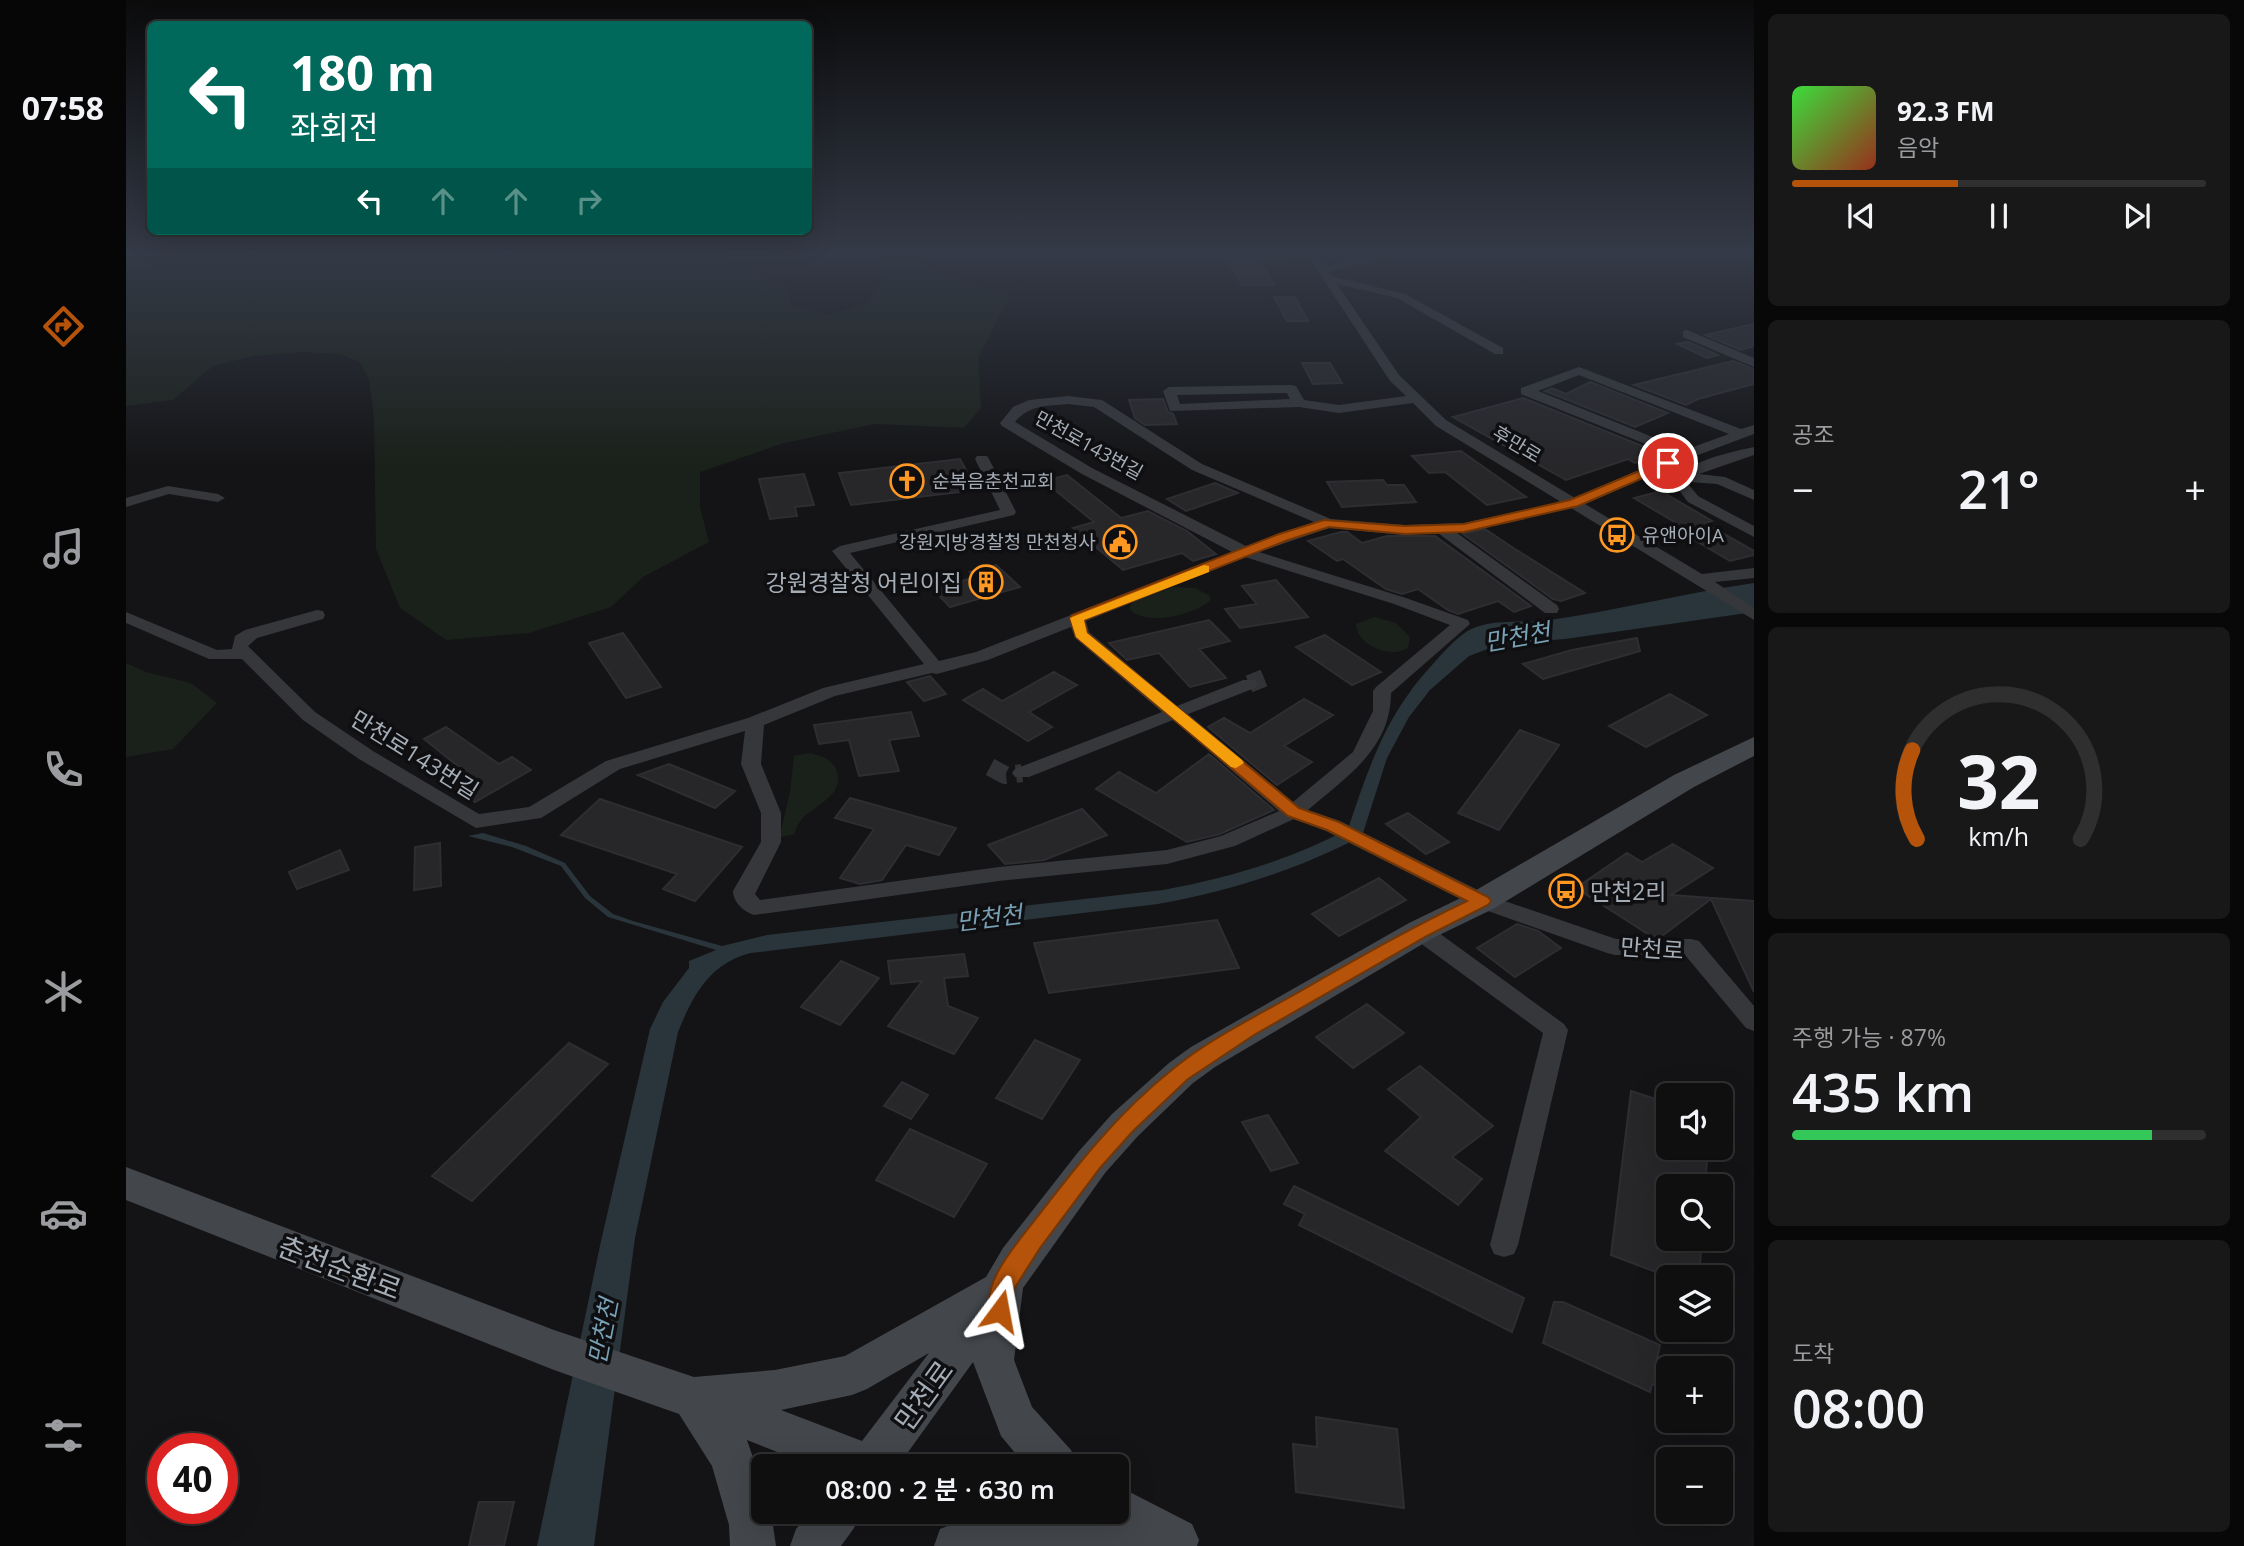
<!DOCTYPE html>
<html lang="ko">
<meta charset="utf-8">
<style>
body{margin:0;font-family:"Open Sans","Noto Sans KR",sans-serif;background:#181819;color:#f1f3f6;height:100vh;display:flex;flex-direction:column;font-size:26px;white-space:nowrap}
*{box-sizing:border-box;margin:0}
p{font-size:23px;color:#9b9c9f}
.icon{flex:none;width:38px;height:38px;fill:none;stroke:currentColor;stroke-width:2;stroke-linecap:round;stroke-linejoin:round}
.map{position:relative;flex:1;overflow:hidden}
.side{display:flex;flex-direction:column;gap:14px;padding:14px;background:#080809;width:490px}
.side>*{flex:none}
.hud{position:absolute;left:21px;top:21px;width:665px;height:214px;border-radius:10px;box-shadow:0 7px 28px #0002,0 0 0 2px #2f2f30;background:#00695c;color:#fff;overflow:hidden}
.fabs{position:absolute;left:1530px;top:1083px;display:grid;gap:14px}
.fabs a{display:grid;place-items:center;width:77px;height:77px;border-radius:10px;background:#0f0f10;box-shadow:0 7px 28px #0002,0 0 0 2px #2f2f30;font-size:35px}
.speed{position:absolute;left:21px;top:1433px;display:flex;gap:14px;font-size:35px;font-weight:700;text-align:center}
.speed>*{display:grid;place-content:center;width:91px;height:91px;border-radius:50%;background:#0f0f10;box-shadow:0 7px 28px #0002,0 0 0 2px #2f2f30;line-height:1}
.speed .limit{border:10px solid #d22;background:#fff;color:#111}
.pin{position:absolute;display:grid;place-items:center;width:60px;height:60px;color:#fff;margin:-30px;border:4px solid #fff;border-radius:50%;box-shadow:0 2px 7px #0007}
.me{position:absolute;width:77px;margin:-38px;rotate:13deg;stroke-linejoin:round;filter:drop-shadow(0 0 5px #0008)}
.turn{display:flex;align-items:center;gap:24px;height:147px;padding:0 28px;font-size:32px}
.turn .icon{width:91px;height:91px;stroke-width:2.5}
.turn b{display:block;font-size:49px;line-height:60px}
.lanes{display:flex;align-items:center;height:66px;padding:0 28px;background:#0003;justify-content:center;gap:35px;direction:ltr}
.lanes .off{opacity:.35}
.big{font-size:52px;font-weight:600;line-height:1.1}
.side .widget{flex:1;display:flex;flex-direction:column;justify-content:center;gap:10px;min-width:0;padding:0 24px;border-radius:10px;background:#181819}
.side .dial{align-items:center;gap:0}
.dial svg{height:182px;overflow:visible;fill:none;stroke:#2f2f30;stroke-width:7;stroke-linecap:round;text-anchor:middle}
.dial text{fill:#f1f3f6;stroke:none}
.song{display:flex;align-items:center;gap:21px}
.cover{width:84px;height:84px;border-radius:10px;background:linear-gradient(135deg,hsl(120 70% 55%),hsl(10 70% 35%))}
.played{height:7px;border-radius:4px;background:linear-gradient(90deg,#b45309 40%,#2f2f30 40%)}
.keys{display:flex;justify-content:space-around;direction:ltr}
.heat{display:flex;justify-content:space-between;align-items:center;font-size:38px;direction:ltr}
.charge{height:10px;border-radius:5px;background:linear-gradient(90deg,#34c759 87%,#2f2f30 0)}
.trip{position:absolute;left:625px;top:1454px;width:378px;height:70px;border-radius:10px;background:#0f0f10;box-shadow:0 7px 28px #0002,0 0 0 2px #2f2f30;font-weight:600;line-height:70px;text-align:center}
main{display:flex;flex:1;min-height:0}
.menu{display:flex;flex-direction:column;width:126px;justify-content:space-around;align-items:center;background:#060606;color:#9b9c9f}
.menu .icon{width:49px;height:49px}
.menu .selected{color:#b45309}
.menu b{font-size:32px;color:#f1f3f6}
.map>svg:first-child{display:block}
.green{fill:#1a211a}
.water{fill:#29353b}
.building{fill:#27272a;stroke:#2e2e32;stroke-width:2}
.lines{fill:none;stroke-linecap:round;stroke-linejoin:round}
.street-tunnel{stroke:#313336;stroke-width:18;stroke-dasharray:18 10;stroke-linecap:butt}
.street{fill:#35373b;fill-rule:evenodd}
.secondary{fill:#43464b;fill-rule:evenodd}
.route{fill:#b45309;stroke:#753606;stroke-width:2}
.slow{fill:#f59e0b}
.labels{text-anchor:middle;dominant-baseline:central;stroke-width:7;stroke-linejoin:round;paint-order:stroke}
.far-street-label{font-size:19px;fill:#a5adb7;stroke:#0f0f11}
.far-poi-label{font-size:19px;fill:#a5adb7;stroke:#0f0f11;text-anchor:start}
.poi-label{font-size:23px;fill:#a5adb7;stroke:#0f0f11;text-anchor:end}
.street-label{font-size:23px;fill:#a5adb7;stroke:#0f0f11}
.water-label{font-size:24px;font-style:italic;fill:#79a1b5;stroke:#0f0f11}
.near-street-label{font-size:28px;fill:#a5adb7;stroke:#0f0f11}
</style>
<main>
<nav class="menu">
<b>07:58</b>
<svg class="icon selected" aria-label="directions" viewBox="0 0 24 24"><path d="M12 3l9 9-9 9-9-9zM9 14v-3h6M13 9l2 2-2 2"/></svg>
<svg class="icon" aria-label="music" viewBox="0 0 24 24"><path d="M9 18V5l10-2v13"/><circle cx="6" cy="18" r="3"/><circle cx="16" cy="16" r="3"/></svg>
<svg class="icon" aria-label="phone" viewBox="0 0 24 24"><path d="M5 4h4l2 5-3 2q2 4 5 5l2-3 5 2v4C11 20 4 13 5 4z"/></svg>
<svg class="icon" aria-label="climate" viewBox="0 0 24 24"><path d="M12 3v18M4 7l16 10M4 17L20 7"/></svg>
<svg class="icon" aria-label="car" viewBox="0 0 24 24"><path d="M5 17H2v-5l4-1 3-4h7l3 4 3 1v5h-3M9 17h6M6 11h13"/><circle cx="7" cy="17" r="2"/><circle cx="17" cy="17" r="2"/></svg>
<svg class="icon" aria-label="filters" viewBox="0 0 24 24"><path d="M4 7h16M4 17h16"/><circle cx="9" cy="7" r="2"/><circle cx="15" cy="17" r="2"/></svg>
</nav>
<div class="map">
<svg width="1628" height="1546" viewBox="0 0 1628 1546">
<rect width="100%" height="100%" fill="#141416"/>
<!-- green -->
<path class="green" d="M0,252H618L592,261L634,273L660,287L665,306L703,315L743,302L755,281L754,262L787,259L810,271L884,296L852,357L855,408L838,428L749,424L658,443L574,472V507L583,542L517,577L485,607L403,633L320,640L274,608L250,549L248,418L243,380L234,362L214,354L175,352L127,356L87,366L47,400L0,406Z
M1048,587L1069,588L1084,596V601C1065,615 1022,627 1003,609L1007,601Z
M1249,617L1270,623L1284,637L1282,648C1265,659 1231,646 1230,624Z
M0,663L20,672L65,683L91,703L47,749L0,757Z
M684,753C695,756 707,759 711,772C718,796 689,805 676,819C672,823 670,829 668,834L656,837L654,835L664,792L668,756Z"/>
<!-- water -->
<path class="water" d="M1628,583V612L1439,639L1375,644L1343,656L1304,690L1283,717L1261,758L1236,836C1171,870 1104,891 1032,904L625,953C584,963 567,995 552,1032L509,1238L468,1546H411L475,1241L524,1029L537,1002L563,968V961L590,950L482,917L459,898L435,866L386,847L342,836L357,833L400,846L439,863L464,896L487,914L507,921L596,946L641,935L1037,890C1102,878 1164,860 1222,829C1243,766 1260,715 1306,665C1316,654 1328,640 1340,632C1364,617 1398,624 1424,620C1492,610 1560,593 1628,583Z"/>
<!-- building -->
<path class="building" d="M1098,254H1129L1148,285H1116Z
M1148,297H1169L1182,321H1161Z
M1628,324V346L1615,350L1579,335Z
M1562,342L1592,355L1581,358L1551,344Z
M1607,361L1628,369V384L1572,399L1560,405L1508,385Z
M1176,363H1204L1216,383L1187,384Z
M1464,382L1542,413L1509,427L1419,391L1426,388L1440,394Z
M1397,398L1536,454L1509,463L1502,459L1440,480L1327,417Z
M1037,399L1042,412L1047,414L1051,424L1019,425L1009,418L1003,400Z
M1335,451L1400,497L1361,505L1319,472L1303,473L1286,456Z
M834,459L851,490L725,505L713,473Z
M678,474L688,505L669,507L671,516L644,519L633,479Z
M941,475L995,518L1022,511L1061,531L1090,554L1067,561L1056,553L997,570L947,528L968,522L918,481Z
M1257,480L1261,485H1278L1290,502L1216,507L1201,482Z
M1089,483L1112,493L1060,511L1041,499Z
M1535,491L1586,521L1579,523L1628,551V555L1604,561L1550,529L1557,527L1508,498Z
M1359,529L1389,549L1459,593L1435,601L1427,599L1337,534Z
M1215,532H1221L1236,543L1261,536H1309L1405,606L1388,612L1372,601L1332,614L1322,610L1292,589L1276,594L1260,589L1217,559L1211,561L1182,541Z
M870,565L894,587L824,607L807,589L850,577L844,572Z
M1150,580L1182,617L1114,628L1099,609L1131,604L1116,586Z
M1083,620L1104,641L1073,649L1100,678L1064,687L1033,653L1001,660L983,643Z
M497,633L535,687L500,698L463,643Z
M1199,635L1255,672L1226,685L1170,647Z
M1511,638L1514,651L1417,679L1397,664L1446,650Z
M928,672L951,685L903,712L926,727L902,741L837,700L857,689L876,701Z
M804,676L820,694L798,701L781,682Z
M1544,694L1581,715L1520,747L1483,726Z
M1178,699L1207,715L1158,746L1186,762L1151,785L1082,727L1098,718L1124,733Z
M785,712L793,736L763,740L773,771L733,776L723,740L693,744L688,725Z
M320,727L373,764L386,757L405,770L349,802L330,789L348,779L298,739Z
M1394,730L1433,745L1373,830L1332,813Z
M1083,754L1148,810L1094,834L1061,842L970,789L993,772L1030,793Z
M543,764L609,791L589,808L512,775Z
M724,798L774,812L830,828L813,855L780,845L756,880L734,884L714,878L748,829L709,818Z
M474,799L616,847L569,901L537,889L551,874L435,835Z
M956,809L981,835L918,860L879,864L862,845Z
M1282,813L1323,842L1300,854L1260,824Z
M314,843L315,886L288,890L289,847Z
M1547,844L1587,868L1545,895L1628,901V992L1585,899L1536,936H1525L1450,888L1501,853L1516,862Z
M214,850L223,870L171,889L163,872Z
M1253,878L1280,900L1213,936L1186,914Z
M1091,920L1113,968L923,993L908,943Z
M1391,924L1412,931L1435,948L1389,977L1351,948Z
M838,954L842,976L818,978L822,1006L852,1018L828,1054L762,1026L796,981L765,984L762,961Z
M715,961L753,978L714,1025L675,1007Z
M1241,1004L1278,1033L1227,1068L1190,1037Z
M909,1040L954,1060L916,1119L870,1098Z
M443,1043L482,1064L346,1201L306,1176Z
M1294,1066L1367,1126L1326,1157L1356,1179L1332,1205L1259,1151L1295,1117L1262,1089Z
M776,1082L802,1095L785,1119L758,1106Z
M1505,1091L1542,1103V1148H1582L1579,1186H1542V1239H1576L1573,1278H1546L1485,1255Z
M1142,1115L1172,1163L1145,1171L1116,1122Z
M784,1129L861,1164L828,1217L750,1180Z
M1168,1186L1398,1298L1386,1332L1173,1225L1179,1214L1158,1204Z
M1428,1302H1437L1534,1345L1530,1363L1542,1368V1391L1526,1384L1524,1392L1417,1343Z
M1190,1417L1271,1429L1278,1508L1170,1492L1167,1444L1191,1447Z
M353,1502H388L378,1546H343Z"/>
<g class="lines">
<!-- street-tunnel -->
<path class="street-tunnel" d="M1123,684L1138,678
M864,767L879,775L896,773"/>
<!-- street -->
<path class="street" d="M1189,252L1199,266L1264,252V256L1203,272L1206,276L1279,294L1377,348V354H1369L1271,298L1211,284L1273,375L1320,420L1449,498L1547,455L1395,394V388L1453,367L1615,429L1628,425V434L1564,458L1459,504L1576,574L1628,568V578L1589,582L1628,608V620L1445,508L1331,533L1431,605L1433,609L1431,613H1419L1312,533L1279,535L1203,528L1133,552L1280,598L1342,620L1344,624L1265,693C1265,749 1220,777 1182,810L1214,821L1364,896L1490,939H1565L1573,941L1628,1006V1031L1620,1028L1559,955H1489L1481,953L1348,906L1200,831L1168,819L1109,846L1041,864L873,881L628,915C618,912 607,902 607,891L635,842V813L615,764L619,731L494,769L415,818L350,828L233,759L177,720L116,659H83L0,623V612L91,650L106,649L109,636L119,630L191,610L197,611L199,615L197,619L131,638L122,646L189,712L247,751L353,814L403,807L480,761L622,718L697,688L798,664L706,551L714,546L874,510L849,459L851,456H861L863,459L890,512L888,515L724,553L813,661L850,652L1106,552L956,474L876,426L874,423L887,407L903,400L942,396L976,400L1076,464L1205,519L1279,525L1338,523L1435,502L1310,426L1287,403L1213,413L1173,407L1044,411L1037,391L1043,387L1165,385L1170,386L1178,400L1213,405L1280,396L1264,381L1184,259L1138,261L1133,258L1138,255ZM1453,375L1603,434L1559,450L1412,391ZM1161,393L1164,399L1054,404L1051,395ZM942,404L968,407L1066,470L1188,522L1120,546L966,468L889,422C903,405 921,406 942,404ZM1119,557L1268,604L1324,625L1250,687L1247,691V711L1227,752L1167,802L1062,714L1129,688L1132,684L1129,680H1117L1051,706L963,632L960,621ZM945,627L949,638L1036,712L889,769L886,773L889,777H903L1047,720L1153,811L1095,836L1041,850L873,867L634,900L629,894L655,842V813L635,764L638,725L709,696L806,673L811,674L862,660Z
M1561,330L1628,358V367L1557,337V331Z
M1628,447V455L1573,474L1599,477L1628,490V500L1591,484L1564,482L1563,485L1572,496L1628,526V537L1562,502L1549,485C1555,461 1606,452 1628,447Z
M42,486L92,494L99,498L92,502L43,494L0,507V498Z
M1294,923L1302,925L1438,1024L1442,1030L1392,1245L1388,1254L1378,1257L1368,1254L1364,1245L1417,1033L1286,937L1283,931L1286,925Z"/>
<!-- secondary -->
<path class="secondary" d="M1628,737V756L1568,787L1367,909L1305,939L1089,1067L1067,1083L1012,1136L979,1173L897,1288L888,1360L906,1407L945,1450L951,1466H900L875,1436L847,1362L772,1466H687L621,1440L637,1487V1512H645L650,1546H604L603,1525L586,1466L553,1414L428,1370L0,1200V1167L428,1330L568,1377L649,1370L719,1356L860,1277L877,1248L953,1151L986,1114L1043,1063L1065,1047L1283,923L1345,893L1548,775ZM803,1353L736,1441L655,1410L726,1395L741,1389Z
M990,1485L1066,1524L1073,1540L1071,1546H808L814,1529C868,1507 933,1512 990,1512Z
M684,1512H735L728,1528L715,1546H664L670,1529Z"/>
</g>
<!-- sky -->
<linearGradient id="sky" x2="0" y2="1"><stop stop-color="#0b0b0c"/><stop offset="0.54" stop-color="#343a47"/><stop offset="1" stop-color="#343a47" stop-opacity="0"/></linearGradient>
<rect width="1628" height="468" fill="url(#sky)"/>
<!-- route -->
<path class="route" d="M1542,459L1548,463L1547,465L1452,506L1338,532L1279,534L1203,527L1162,540L958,620L961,633L1173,808L1213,822L1362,897L1365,901L1362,905L1301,936L1128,1035L1062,1079L1007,1131L974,1168L914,1248L888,1289L882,1318L874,1322L866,1318C852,1288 887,1248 905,1225C948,1169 991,1113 1047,1069C1082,1040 1125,1019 1164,997C1222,964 1280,930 1341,901L1201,830L1162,816L950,637L944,618L946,615L1153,534L1198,520L1279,526L1338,524L1444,500Z"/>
<!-- slow -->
<path class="slow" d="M1078,565L1083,566V572L958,620L961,633L1116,760L1118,763L1110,768L1105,767L950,637L944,618Z"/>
<!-- icons -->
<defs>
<symbol id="church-ring" viewBox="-11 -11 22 22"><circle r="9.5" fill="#0f0f11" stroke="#ff9723" stroke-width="1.5"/><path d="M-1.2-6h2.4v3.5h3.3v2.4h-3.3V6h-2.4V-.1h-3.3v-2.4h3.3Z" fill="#ff9723"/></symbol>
<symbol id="bus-ring" viewBox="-11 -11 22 22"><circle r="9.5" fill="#0f0f11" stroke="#ff9723" stroke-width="1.5"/><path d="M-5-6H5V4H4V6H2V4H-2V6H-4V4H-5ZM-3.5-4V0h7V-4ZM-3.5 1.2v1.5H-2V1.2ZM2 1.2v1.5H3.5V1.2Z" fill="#ff9723"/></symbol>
<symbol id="civic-ring" viewBox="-11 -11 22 22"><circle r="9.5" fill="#0f0f11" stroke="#ff9723" stroke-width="1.5"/><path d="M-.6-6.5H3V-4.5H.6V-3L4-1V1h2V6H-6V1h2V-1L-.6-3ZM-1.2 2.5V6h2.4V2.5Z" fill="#ff9723"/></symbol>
<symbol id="building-ring" viewBox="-11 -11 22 22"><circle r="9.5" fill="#0f0f11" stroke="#ff9723" stroke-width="1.5"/><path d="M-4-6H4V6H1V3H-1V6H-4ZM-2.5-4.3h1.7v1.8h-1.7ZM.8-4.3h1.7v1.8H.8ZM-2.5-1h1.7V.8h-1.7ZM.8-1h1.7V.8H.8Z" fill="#ff9723"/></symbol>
</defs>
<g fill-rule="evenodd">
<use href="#church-ring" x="762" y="462" width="38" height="38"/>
<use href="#bus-ring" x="1472" y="516" width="38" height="38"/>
<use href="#civic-ring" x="975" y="523" width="38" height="38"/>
<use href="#building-ring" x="841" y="563" width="38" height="38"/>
<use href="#bus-ring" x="1421" y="872" width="38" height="38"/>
</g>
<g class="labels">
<!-- far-street labels -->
<g class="far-street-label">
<text transform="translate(1391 444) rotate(31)">후만로</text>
<text transform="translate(963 445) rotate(29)">만천로143번길</text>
</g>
<!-- far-poi labels -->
<g class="far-poi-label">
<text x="806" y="481">순복음춘천교회</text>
<text x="1516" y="535">유앤아이A</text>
<text x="970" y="542" text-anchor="end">강원지방경찰청 만천청사</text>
</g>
<!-- poi labels -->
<g class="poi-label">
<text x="836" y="582">강원경찰청 어린이집</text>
<text x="1464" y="891" text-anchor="start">만천2리</text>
</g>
<!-- street labels -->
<g class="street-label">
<text transform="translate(289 754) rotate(32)">만천로143번길</text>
<text transform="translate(1526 948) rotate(4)">만천로</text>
</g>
<!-- water labels -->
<g class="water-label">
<text transform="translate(1391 636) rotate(-10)">만천천</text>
<text transform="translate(863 917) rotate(-7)">만천천</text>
<text transform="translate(476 1331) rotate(-79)">만천천</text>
</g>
<!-- near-street labels -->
<g class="near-street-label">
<text transform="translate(214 1267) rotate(21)">춘천순환로</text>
<text transform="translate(797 1395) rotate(-54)">만천로</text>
</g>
</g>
</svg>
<div class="fabs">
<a><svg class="icon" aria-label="sound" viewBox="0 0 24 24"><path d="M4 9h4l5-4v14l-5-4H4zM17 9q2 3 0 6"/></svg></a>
<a><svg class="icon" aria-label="search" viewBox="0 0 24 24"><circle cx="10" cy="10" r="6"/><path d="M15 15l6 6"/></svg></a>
<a><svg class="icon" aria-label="layers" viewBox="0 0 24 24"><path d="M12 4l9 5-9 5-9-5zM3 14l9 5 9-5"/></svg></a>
<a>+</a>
<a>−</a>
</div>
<div class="speed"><div class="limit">40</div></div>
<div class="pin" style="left:1542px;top:463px;background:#d93025"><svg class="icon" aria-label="arrive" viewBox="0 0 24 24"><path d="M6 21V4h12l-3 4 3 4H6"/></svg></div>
<svg class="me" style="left:874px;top:1311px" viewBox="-20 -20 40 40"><path d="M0-17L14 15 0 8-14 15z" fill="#b45309" stroke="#fff" stroke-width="4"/></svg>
<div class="trip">08:00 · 2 분 · 630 m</div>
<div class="hud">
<div class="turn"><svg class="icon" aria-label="left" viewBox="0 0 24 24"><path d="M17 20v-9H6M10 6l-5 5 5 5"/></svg><div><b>180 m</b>좌회전</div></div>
<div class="lanes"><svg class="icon" aria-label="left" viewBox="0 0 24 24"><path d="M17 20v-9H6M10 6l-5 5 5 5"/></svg><svg class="icon off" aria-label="ahead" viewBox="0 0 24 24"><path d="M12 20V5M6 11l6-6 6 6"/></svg><svg class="icon off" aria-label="ahead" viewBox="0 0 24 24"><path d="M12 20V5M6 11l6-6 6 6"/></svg><svg class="icon off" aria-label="right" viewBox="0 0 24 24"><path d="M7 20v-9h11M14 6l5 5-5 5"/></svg></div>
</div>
</div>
<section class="side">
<div class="widget">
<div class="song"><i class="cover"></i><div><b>92.3 FM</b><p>음악</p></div></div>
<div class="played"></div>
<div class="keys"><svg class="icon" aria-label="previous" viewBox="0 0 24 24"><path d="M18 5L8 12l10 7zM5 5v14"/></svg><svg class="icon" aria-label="pause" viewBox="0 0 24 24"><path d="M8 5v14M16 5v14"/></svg><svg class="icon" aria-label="next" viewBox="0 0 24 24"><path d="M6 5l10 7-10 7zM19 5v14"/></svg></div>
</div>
<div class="widget"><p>공조</p>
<div class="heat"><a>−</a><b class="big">21°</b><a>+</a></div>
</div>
<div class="widget dial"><svg viewBox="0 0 100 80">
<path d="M14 69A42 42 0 1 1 86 69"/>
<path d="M14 69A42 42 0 0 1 12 30" stroke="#b45309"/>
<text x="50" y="56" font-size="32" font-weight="700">32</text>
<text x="50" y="72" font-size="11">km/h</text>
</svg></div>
<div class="widget"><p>주행 가능 · 87%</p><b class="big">435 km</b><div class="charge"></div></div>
<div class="widget"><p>도착</p><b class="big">08:00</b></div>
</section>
</main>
